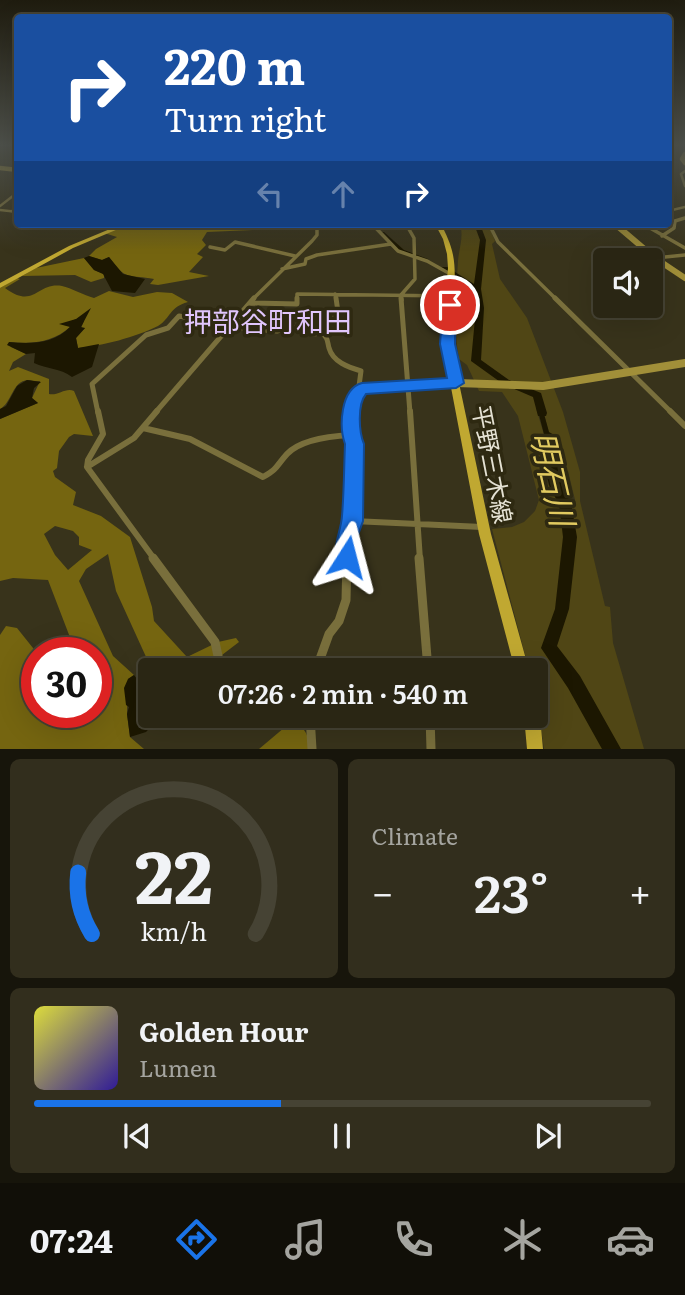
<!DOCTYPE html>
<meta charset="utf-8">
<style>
body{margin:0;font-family:Literata,"Noto Sans JP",serif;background:#322e1d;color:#f1f3f6;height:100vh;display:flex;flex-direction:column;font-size:26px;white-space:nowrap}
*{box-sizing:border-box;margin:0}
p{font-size:23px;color:#a5a5a0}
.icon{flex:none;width:38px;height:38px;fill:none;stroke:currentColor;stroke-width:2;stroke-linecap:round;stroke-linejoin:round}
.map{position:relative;height:749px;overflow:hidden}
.panel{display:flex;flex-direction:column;gap:10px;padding:10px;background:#17150b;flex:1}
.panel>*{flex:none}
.guide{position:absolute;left:14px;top:14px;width:658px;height:214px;border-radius:7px;box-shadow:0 7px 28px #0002,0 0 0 2px #464334;background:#1a4fa0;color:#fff;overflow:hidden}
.controls{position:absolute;left:593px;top:248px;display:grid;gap:14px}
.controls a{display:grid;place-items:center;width:70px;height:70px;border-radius:7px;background:#2a2614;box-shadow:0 7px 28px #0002,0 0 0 2px #464334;font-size:35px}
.speed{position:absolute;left:21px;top:637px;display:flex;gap:14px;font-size:35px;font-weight:700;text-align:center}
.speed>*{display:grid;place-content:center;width:91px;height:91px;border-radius:50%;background:#2a2614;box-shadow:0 7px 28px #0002,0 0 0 2px #464334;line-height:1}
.speed .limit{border:10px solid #d22;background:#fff;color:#111}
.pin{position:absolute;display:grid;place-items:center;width:60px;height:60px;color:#fff;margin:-30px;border:4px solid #fff;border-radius:50%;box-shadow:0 2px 7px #0007}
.me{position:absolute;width:77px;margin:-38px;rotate:9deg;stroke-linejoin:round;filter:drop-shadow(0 0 5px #0008)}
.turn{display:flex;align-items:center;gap:24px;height:147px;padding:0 35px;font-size:32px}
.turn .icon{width:91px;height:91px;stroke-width:2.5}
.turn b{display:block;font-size:49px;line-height:60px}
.lanes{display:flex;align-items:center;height:66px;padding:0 35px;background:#0003;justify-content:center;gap:35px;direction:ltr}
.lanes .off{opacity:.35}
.big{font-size:52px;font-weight:600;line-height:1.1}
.panel .tile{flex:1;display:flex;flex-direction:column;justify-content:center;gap:10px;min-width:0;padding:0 24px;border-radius:10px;background:#322e1d}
.panel .dial{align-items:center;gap:0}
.dial svg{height:182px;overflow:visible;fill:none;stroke:#464334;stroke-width:7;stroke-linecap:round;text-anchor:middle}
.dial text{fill:#f1f3f6;stroke:none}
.song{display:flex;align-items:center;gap:21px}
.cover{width:84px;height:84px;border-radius:10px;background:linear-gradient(135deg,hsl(60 70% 55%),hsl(250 70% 35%))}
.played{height:7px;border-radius:4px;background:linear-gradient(90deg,#1a73e8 40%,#464334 40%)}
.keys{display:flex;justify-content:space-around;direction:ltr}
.heat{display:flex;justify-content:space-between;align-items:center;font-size:38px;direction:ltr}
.panel .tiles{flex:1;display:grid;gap:10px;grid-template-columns:1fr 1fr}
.tile:last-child{grid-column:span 2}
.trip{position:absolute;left:138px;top:658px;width:410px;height:70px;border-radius:7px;background:#2a2614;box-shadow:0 7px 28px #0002,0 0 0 2px #464334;font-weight:600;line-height:70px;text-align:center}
.menu{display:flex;height:112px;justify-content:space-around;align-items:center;background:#110f08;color:#a5a5a0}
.menu .icon{width:49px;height:49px}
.menu .current{color:#1a73e8}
.menu b{font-size:32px;color:#f1f3f6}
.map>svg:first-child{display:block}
.green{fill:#504615;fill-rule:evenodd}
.forest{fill:#756510;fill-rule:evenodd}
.water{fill:#1c1701}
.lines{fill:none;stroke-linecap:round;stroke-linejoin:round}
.river{fill:#1c1701;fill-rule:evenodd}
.street-far4{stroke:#796f3c;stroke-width:2.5}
.street-far3{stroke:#796f3c;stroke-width:3.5}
.street-far2{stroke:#796f3c;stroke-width:5}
.street-far1{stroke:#796f3c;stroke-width:6}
.street{stroke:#796f3c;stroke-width:9}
.secondary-far2{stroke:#a18f39;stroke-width:4.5}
.secondary-far1{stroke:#a18f39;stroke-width:6}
.secondary{stroke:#a18f39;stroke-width:8}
.primary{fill:#c0a831;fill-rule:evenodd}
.route{fill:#1a73e8;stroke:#114b97;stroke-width:2}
.labels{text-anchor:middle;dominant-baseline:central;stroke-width:7;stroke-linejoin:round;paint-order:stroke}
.street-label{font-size:24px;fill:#e5e2d4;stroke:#2e2911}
.quarter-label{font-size:28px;fill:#e1c6fc;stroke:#2e2911}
.near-water-label{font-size:32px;font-style:italic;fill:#e1ca60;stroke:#2e2911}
</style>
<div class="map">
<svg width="685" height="749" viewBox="0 0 685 749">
<rect width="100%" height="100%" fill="#38331b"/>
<!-- green -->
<path class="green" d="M460,224H488L495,241L492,244L500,279L527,318L563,412L580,472V501L605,606L610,607L613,643L644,749H544L536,695V670H529L492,529L512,527L524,522L535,511L539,500L518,416L502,392L479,391L467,365L459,359C453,326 456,295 458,261C459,247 464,238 460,224ZM541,403L549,433L557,439L563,471H568L576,504H559L543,475L539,459L545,438L536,408Z"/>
<!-- forest -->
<path class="forest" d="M131,224H289L253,230L207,232L202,240L206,245L197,254L203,257L189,272L209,276L158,285L150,284L154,279C130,274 126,282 109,257L102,260L89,256L96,249L117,237L104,233Z
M84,258L94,270L104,274V278L91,282L75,275L22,276L36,268Z
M17,278L20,279L5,288C35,310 36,282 62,286C71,288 84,295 94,298L109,291L133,297L157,292L172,293L188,302C169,307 171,318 158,326C136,337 102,346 78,348L76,338L85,328H81L84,321L76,319L64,325L71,326C53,343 32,344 9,342L11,347L26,354L13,362L9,371L18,367L49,379V394C58,396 66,387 74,391L93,436L74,434L69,437L59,451L57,468L53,471L55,477L76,492L73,505L101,516L130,537L152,607L154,621L187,657L218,642L236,638L239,642L222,655L221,670H152L116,591L108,554L86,569L79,581L113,656L134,675L128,679L127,714L130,737L144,749H0V635L6,626L17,628L37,653V712H96V653H76L48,580L13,578L0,581V419L38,403L32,398L40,381C36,382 32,380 28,380C12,381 12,403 0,409V288ZM55,526L73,531L79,537V545L92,550L68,570L55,555L44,534Z
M291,722C306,728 308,733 309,749H259Z"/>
<!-- water -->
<path class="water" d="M89,256L102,260L109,257L123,274L145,279L135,293L112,291L103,274L94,270L84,258Z
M91,308L81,327L85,328L76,338L78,348L99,344L92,367L72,377C60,368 47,369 34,363L35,353L26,354L7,345L9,342C31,344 54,344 70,327L59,324L76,319Z
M27,380L41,382L34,388L32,398L38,403L0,419V409L6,406L17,386Z
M536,403H541L549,432L554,435L553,443L562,475H543L539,459L545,438Z
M134,675L145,690L150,689V716L160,717L146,732L130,737L127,714L129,707L126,705L124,688L128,679Z"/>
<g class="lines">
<!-- river -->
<path class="river" d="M474,224H480L486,240L481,289L484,308L481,360L509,380L541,393L547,413L546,416H538L533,397L503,384L471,361L476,308L473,290L440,269L441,267H447L474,284L480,240Z
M380,232H384L404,250L428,259L424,261L400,252L380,234Z
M549,458L553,459L555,462L562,487L571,503L577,537L569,609L557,646L580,676L621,749H602L568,688L541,648L555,609L563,537L559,504L550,488L543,462L545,459Z"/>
<!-- street-far4 -->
<path class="street-far4" d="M685,171L681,174L685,186
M0,206L18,192
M0,210L18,212
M668,211L685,207"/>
<!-- street-far3 -->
<path class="street-far3" d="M13,211L18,212
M372,224L398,251L427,261L452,275
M489,224L498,242L557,300
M643,224L685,248
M374,228L392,224
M662,236L674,228L675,221L685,218
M210,247L225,250L235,242L295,256
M655,258L685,255
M282,269L305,264L306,259L317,255L391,244
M335,294L336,300
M401,295L402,300
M401,295L415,279L414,238L406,224
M252,300L312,241L317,235V224
M297,300V294L450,296"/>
<!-- street-far2 -->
<path class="street-far2" d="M401,298L410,413
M555,298L672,413
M250,303L297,304V298
M322,333C328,338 327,340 329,348C333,362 348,367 361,371L359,386L362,389
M98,413L92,384L146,335L168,328L179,316L249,329L277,331L291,327L313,334L322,333L338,312L336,298
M155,413L254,298
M352,413L362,389L456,383"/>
<!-- street-far1 -->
<path class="street-far1" d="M98,411L103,434L88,460L87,467L155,560
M410,411L420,560
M670,411L685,426
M143,428L190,439L263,477C279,468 276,466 287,454C301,439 332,436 351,435
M87,467L134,438L157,411
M353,521L482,527
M347,560V535L353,521L355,445L351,431L352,411"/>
<!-- street -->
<path class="street" d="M153,558L215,642L221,670
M419,558L428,670
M316,670L329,634L339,621L346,600L347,558
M310,716L312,749
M430,716L431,749"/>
<!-- secondary-far2 -->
<path class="secondary-far2" d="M685,154L682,159L685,163
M0,168L18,170"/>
<!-- secondary-far1 -->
<path class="secondary-far1" d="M615,224L655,258L685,278"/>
<!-- secondary -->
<path class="secondary" d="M456,383L543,386L685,363"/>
<!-- primary -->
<path class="primary" d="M122,224H130L73,248L0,288V283L69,246Z
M435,224H441C446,234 451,244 453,255C459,286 447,318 452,350L491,534L529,670H515L479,534L445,356L443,327L448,268L447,254L443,239Z
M536,710L537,711L540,716L543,749H527L524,716H536Z"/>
</g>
<!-- sky -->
<linearGradient id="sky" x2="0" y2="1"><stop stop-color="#1f1c0f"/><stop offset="0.58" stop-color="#4d504a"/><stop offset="1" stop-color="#4d504a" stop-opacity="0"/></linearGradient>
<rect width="685" height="250" fill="url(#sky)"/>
<!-- route -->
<path class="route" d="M450,301L456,305L455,344L464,383L456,388L366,394C357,405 359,432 364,444L363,521L358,535V557L355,564L347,567L339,564C331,546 341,533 342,516C344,492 344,468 345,444C339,427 340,389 362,383L447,378L440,344L443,305Z"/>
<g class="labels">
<!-- street labels -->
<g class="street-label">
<text transform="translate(494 464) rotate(79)">平野三木線</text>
</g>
<!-- quarter labels -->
<g class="quarter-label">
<text x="268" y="320">押部谷町和田</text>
</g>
<!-- near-water labels -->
<g class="near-water-label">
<text transform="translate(555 478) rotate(77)">明石川</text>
</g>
</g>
</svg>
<div class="controls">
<a><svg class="icon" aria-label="sound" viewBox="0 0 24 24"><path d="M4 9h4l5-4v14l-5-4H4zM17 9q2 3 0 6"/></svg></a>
</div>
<div class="speed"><div class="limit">30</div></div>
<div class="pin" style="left:450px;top:305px;background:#d93025"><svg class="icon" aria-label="arrive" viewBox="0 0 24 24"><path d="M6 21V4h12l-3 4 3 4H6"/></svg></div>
<svg class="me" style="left:347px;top:557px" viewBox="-20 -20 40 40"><path d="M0-17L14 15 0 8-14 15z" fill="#1a73e8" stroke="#fff" stroke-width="4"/></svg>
<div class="trip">07:26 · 2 min · 540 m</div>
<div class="guide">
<div class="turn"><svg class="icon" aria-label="right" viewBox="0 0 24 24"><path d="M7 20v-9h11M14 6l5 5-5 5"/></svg><div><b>220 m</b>Turn right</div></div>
<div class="lanes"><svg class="icon off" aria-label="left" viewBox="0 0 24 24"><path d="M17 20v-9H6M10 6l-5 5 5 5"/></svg><svg class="icon off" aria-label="ahead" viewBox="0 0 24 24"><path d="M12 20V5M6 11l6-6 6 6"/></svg><svg class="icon" aria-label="right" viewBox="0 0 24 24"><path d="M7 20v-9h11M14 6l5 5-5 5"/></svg></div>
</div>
</div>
<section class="panel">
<div class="tiles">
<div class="tile dial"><svg viewBox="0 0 100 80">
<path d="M14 69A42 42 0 1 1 86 69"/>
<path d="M14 69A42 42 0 0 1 8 42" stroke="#1a73e8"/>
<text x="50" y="56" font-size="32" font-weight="700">22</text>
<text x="50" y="72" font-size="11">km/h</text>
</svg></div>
<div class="tile"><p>Climate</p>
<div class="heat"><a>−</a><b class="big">23°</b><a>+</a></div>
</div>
<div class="tile">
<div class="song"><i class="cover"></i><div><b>Golden Hour</b><p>Lumen</p></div></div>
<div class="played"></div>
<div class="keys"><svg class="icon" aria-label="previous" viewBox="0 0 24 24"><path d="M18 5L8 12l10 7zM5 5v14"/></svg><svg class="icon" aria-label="pause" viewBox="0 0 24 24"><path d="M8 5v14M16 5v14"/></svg><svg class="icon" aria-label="next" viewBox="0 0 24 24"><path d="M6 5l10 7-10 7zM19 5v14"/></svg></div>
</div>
</div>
</section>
<nav class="menu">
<b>07:24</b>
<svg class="icon current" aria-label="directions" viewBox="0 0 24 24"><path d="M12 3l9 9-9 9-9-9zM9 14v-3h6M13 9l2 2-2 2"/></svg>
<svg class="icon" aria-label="music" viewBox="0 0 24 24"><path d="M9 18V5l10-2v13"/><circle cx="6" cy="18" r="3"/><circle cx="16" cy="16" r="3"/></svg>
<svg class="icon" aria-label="phone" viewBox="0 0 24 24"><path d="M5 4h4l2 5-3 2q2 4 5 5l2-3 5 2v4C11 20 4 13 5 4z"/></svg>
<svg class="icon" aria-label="climate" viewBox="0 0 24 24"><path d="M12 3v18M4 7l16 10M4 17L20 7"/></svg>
<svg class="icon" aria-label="car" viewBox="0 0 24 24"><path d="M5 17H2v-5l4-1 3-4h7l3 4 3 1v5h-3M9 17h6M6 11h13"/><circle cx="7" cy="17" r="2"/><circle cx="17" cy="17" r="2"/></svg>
</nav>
